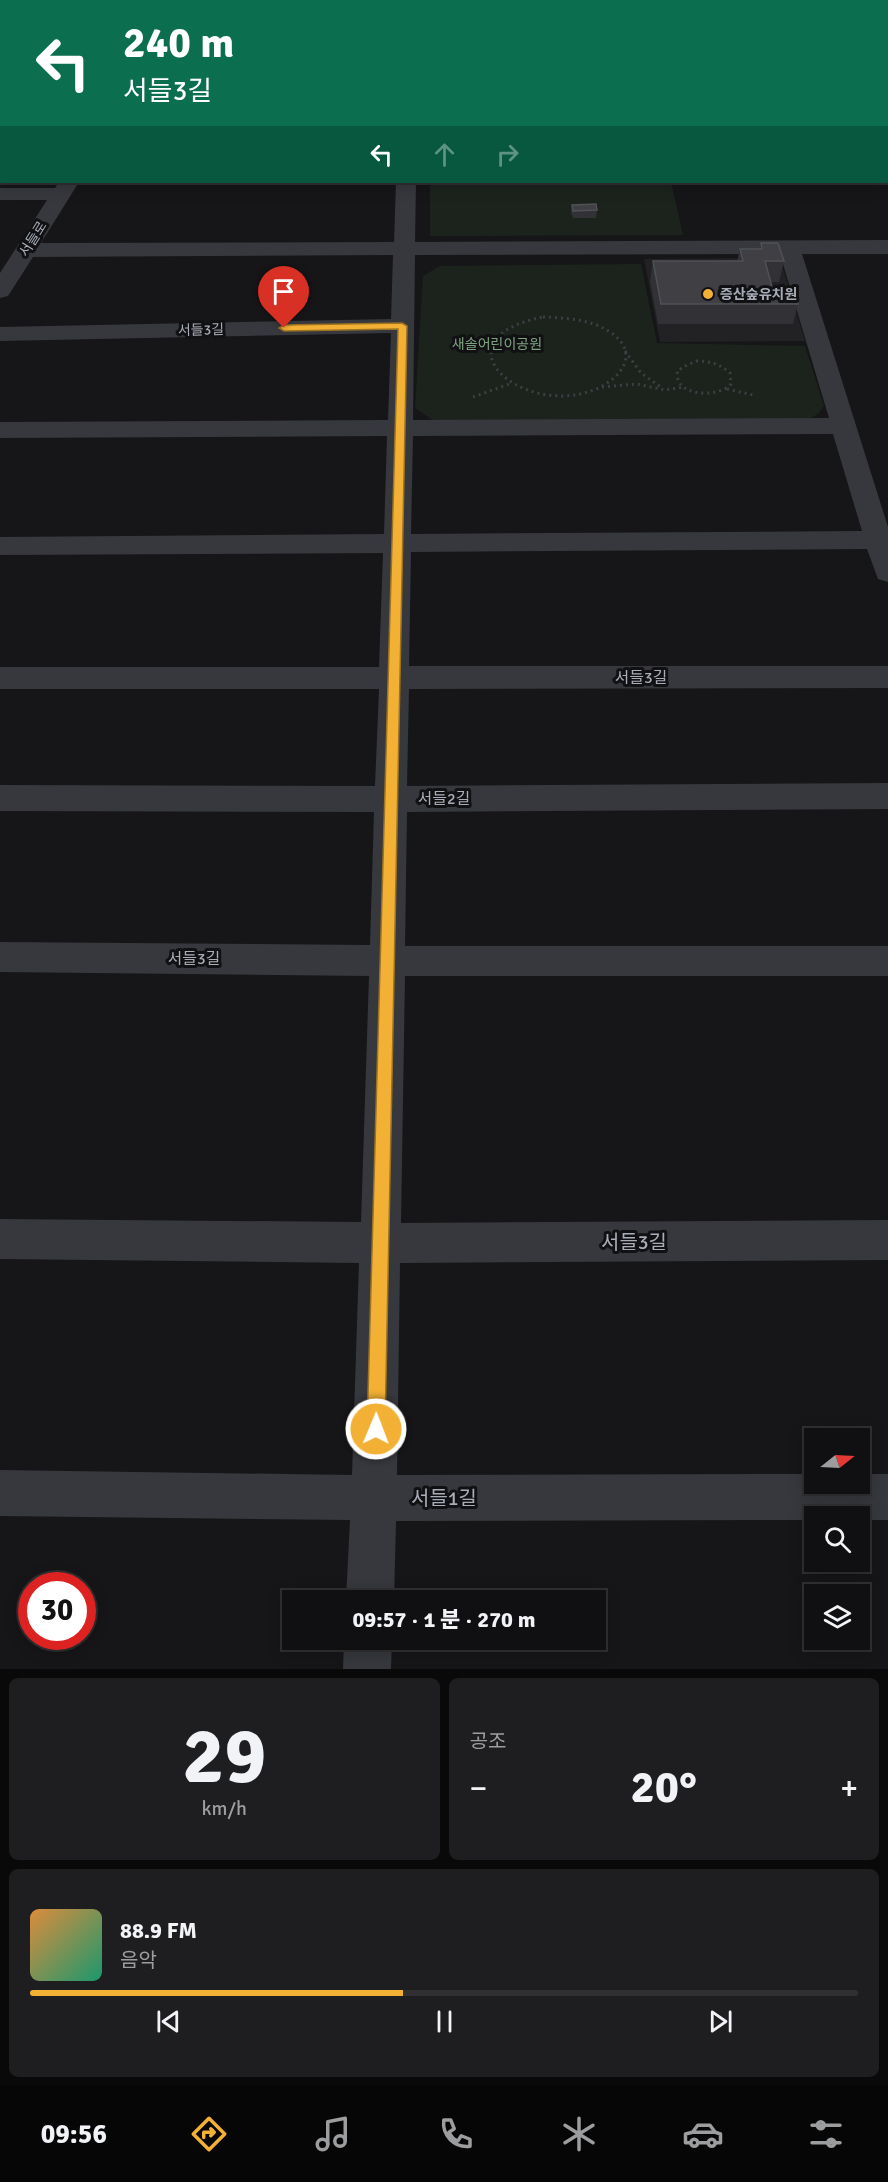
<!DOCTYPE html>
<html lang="ko">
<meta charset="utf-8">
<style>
body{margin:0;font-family:Signika,"Noto Sans KR",sans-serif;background:#1e1e20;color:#f1f3f6;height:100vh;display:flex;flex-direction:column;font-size:22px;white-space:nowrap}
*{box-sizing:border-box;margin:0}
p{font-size:20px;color:#9c9d9f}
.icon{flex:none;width:33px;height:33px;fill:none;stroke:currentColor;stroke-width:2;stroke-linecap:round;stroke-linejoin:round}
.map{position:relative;height:1669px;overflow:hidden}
.panel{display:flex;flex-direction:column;gap:9px;padding:9px;background:#09090a;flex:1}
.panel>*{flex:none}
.banner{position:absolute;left:0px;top:0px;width:888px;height:183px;box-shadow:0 3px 15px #0003,0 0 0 2px #303032;background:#0b6e4f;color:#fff;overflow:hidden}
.needle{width:39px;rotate:72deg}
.tools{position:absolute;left:804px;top:1428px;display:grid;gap:12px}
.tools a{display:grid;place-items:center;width:66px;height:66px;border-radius:0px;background:#101012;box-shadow:0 3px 15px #0003,0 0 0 2px #303032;font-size:30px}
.speed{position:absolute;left:18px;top:1572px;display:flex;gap:12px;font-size:30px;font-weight:700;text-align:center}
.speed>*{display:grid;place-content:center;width:78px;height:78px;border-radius:50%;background:#101012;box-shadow:0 3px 15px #0003,0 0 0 2px #303032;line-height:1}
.speed .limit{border:9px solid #d22;background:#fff;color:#111}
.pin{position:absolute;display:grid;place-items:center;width:51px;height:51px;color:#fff;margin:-62px -26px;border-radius:50% 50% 50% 0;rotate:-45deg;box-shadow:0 0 6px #0007}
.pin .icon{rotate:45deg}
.me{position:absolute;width:66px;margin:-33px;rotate:1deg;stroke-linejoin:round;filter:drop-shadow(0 0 4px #0008)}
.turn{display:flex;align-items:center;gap:21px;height:126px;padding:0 24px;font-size:27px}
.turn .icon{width:78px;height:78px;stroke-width:2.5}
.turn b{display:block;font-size:42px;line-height:51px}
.lanes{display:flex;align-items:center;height:57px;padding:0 24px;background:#0003;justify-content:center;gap:30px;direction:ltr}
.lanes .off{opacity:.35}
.big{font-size:45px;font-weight:800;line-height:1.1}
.panel .tile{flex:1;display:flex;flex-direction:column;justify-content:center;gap:9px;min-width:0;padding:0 21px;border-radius:9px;background:#1e1e20}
.panel .dial{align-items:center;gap:0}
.dial b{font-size:78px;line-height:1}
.song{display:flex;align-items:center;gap:18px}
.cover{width:72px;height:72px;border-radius:9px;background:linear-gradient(135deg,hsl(30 70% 55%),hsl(160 70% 35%))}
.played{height:6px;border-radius:3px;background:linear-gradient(90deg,#f2b134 45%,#303032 45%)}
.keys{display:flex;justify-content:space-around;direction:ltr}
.heat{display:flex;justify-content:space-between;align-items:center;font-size:33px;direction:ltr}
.panel .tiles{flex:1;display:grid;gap:9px;grid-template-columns:1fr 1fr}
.tile:last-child{grid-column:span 2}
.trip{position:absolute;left:282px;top:1590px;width:324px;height:60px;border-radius:0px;background:#101012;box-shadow:0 3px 15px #0003,0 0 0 2px #303032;font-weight:800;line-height:60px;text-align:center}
.dock{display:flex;height:96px;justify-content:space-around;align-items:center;background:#060607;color:#9c9d9f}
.dock .icon{width:42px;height:42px}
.dock .on{color:#f2b134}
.dock b{font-size:27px;color:#f1f3f6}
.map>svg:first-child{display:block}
.built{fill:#222225}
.green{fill:#1c231d}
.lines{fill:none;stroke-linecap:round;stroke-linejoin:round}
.path{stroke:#3d3f44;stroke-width:3;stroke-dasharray:2 4;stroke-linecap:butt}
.minor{fill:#37383d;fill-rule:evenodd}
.wall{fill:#323236}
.building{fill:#3f3f44;stroke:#4f5156;stroke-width:1.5}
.route{fill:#f2b134;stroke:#9d7322;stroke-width:1.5}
.poi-dot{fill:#f2b134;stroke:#111113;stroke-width:2}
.labels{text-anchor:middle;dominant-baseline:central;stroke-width:6;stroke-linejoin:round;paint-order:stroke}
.far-street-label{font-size:14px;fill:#a8adb8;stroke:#111113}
.far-poi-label{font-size:14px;font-weight:bold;fill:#a8adb8;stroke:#111113;text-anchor:start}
.far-park-label{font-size:14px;fill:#7fa381;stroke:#111113}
.street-label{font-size:16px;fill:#a8adb8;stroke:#111113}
.near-street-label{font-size:20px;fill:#a8adb8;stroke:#111113}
</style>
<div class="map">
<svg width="888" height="1669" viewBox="0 0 888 1669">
<rect width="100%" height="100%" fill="#161618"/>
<!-- built -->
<path class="built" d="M780,258L805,341L660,342L644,259Z"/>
<!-- green -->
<path class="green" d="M430,182H671L683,235L430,236Z
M641,264L657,343L805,346L824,406L819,413L808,420L434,421L415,408L423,276L440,266Z"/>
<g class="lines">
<!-- path -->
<path class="path" d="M543,317C565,318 591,319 610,332C643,354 619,381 591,391C519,416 434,339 543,317Z
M625,351L641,373L662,388
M696,361C710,361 720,364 730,373L731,384C721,396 687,397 679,382C677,379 678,375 677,372L683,367Z
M602,387L637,384L665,390L684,387
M727,389L753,395
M473,397L512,383"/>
<!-- minor -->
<path class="minor" d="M544,0H646L543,2Z
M0,33H2V43H0Z
M886,54H888V69L886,68Z
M0,87H2V99H0Z
M59,182H79L41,243L394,242L396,182H416L415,242L888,240V254H802L888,527V582L878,579L867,549L411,552L409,666H888V688L409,689L407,786L888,783V809L407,812L405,946H888V976H405L401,1223L888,1220V1260L400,1263L397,1475L814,1474V1484H860V1474H888V1520H860V1516H814V1520L396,1521L394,1600H346L350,1520L0,1516V1470L352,1475L359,1263L0,1259V1219L361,1222L369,976L0,972V942L370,945L374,812L0,811V785L375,786L379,689H0V667H379L383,553L0,555V537L384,534L387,436L0,438V422L388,420L391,333L0,341V327L391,319L393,255L33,257L8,296L0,298V273L47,200H0V188H55ZM780,254L829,418L413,420L415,255ZM833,434L862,531L411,534L413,436Z
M344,1640H392L391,1669H343Z"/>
</g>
<!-- wall -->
<path class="wall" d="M572,205L597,210L596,218H573L571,212Z
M761,243L784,261L779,282H771L772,287L798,304L793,324H658L650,281L653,261H737L740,249H760Z"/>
<!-- building -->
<path class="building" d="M596,204L597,210L573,211L572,205Z
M761,243H778L784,261H765L772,287H793L798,304H661L653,261H743L740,249H762Z"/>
<!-- route -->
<path class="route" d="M402,323L407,326L385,1429L383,1435L376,1438L370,1435L367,1429L398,329L284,331L279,328L284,325Z"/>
<!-- markers -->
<circle class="poi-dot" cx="708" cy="294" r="6"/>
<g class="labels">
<!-- far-street labels -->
<g class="far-street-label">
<text transform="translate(33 239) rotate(-58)">서들로</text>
<text transform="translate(201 330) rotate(-1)">서들3길</text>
</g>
<!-- far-poi labels -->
<g class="far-poi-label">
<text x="720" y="294">증산숲유치원</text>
</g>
<!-- far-park labels -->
<g class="far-park-label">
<text x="497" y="344">새솔어린이공원</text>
</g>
<!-- street labels -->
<g class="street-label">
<text x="641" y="678">서들3길</text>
<text x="444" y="799">서들2길</text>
<text x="194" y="959">서들3길</text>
</g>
<!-- near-street labels -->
<g class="near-street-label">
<text x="634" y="1242">서들3길</text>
<text x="444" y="1498">서들1길</text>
</g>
</g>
</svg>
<div class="tools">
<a><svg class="needle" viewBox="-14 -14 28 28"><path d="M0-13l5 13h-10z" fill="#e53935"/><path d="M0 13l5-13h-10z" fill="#9c9d9f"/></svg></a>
<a><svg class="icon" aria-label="search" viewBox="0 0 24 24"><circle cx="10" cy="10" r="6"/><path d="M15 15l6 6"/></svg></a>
<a><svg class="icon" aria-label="layers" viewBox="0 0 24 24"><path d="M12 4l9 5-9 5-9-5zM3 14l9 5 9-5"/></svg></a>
</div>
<div class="speed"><div class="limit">30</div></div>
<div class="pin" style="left:284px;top:328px;background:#d93025"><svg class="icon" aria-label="arrive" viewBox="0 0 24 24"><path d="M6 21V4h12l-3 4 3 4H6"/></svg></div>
<svg class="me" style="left:376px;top:1429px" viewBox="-20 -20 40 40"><circle r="17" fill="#f2b134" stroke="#fff" stroke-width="3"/><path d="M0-11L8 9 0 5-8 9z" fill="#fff"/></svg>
<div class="trip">09:57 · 1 분 · 270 m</div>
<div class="banner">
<div class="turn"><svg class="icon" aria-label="left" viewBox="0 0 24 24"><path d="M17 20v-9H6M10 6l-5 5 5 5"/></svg><div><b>240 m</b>서들3길</div></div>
<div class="lanes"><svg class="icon" aria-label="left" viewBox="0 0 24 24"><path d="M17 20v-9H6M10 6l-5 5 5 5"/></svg><svg class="icon off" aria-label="ahead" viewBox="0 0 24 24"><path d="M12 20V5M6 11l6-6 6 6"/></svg><svg class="icon off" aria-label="right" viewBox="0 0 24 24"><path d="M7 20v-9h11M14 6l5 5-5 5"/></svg></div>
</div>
</div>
<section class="panel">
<div class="tiles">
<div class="tile dial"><b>29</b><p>km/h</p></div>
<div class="tile"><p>공조</p>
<div class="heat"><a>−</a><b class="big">20°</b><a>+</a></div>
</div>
<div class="tile">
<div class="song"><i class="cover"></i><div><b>88.9 FM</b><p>음악</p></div></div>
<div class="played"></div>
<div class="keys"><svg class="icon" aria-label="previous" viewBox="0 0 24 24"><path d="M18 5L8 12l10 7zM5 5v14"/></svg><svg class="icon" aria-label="pause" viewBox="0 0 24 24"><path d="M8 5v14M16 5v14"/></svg><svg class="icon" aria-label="next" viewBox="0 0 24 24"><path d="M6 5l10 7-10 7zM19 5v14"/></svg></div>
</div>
</div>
</section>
<nav class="dock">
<b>09:56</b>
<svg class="icon on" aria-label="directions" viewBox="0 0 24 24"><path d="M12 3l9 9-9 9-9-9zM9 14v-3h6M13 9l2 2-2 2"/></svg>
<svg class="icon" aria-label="music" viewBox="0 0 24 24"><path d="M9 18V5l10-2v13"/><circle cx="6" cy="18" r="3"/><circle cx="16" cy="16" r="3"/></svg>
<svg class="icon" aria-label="phone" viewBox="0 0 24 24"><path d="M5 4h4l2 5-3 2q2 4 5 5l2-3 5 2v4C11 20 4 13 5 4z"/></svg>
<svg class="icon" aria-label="climate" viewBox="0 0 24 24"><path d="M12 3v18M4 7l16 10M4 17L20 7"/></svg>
<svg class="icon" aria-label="car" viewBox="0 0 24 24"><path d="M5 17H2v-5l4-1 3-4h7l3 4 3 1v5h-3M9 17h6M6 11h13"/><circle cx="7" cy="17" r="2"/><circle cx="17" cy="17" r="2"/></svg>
<svg class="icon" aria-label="filters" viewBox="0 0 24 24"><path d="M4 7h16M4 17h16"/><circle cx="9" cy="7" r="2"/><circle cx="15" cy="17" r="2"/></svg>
</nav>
